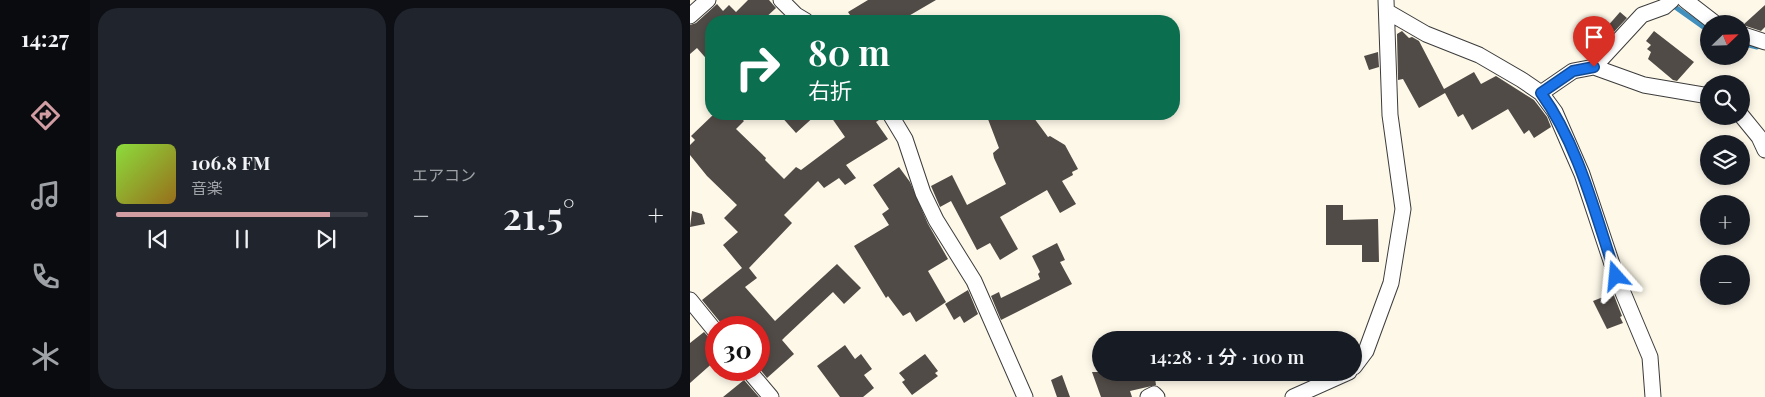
<!DOCTYPE html>
<html lang="ja">
<meta charset="utf-8">
<style>
body{margin:0;font-family:"Playfair Display","Noto Sans JP",serif;background:#20242c;color:#f1f3f6;height:100vh;display:flex;flex-direction:column;font-size:19px;white-space:nowrap}
*{box-sizing:border-box;margin:0}
p{font-size:16px;color:#9ea1a6}
.icon{flex:none;width:28px;height:28px;fill:none;stroke:currentColor;stroke-width:2;stroke-linecap:round;stroke-linejoin:round}
.map{position:relative;flex:1;overflow:hidden}
.panel{display:flex;flex-direction:column;gap:8px;padding:8px;background:#0d0f14;width:600px}
.panel>*{flex:none}
.banner{position:absolute;left:15px;top:15px;width:475px;height:105px;border-radius:20px;box-shadow:0 2px 8px #0003;background:#0b6e4f;color:#fff;overflow:hidden}
.needle{width:32px;rotate:67deg}
.fabs{position:absolute;left:1010px;top:15px;display:grid;gap:10px}
.fabs a{display:grid;place-items:center;width:50px;height:50px;border-radius:50%;background:#171b24;box-shadow:0 2px 8px #0003;font-size:25px}
.speed{position:absolute;left:15px;top:316px;display:flex;gap:10px;font-size:25px;font-weight:700;text-align:center}
.speed>*{display:grid;place-content:center;width:65px;height:65px;border-radius:50%;background:#171b24;box-shadow:0 2px 8px #0003;line-height:1}
.speed .limit{border:8px solid #d22;background:#fff;color:#111}
.pin{position:absolute;display:grid;place-items:center;width:42px;height:42px;color:#fff;margin:-51px -21px;border-radius:50% 50% 50% 0;rotate:-45deg;box-shadow:0 0 5px #0007}
.pin .icon{rotate:45deg}
.me{position:absolute;width:55px;margin:-28px;rotate:342deg;stroke-linejoin:round;filter:drop-shadow(0 0 4px #0008)}
.turn{display:flex;align-items:center;gap:18px;height:105px;padding:0 20px;font-size:22px}
.turn .icon{width:65px;height:65px;stroke-width:2.5}
.turn b{display:block;font-size:35px;line-height:42px}
.big{font-size:38px;font-weight:600;line-height:1.1}
.panel .widget{flex:1;display:flex;flex-direction:column;justify-content:center;gap:8px;min-width:0;padding:0 18px;border-radius:20px;background:#20242c}
.song{display:flex;align-items:center;gap:15px}
.cover{width:60px;height:60px;border-radius:8px;background:linear-gradient(135deg,hsl(90 70% 55%),hsl(40 70% 35%))}
.played{height:5px;border-radius:2px;background:linear-gradient(90deg,#d19ca2 85%,#363941 85%)}
.keys{display:flex;justify-content:space-around;direction:ltr}
.heat{display:flex;justify-content:space-between;align-items:center;font-size:28px;direction:ltr}
.panel .tiles{flex:1;display:grid;gap:8px;grid-template-columns:repeat(2,1fr)}
.trip{position:absolute;left:402px;top:331px;width:270px;height:50px;border-radius:25px;background:#171b24;box-shadow:0 2px 8px #0003;font-weight:600;line-height:50px;text-align:center}
main{display:flex;flex:1;min-height:0}
.tabs{display:flex;flex-direction:column;width:90px;justify-content:space-around;align-items:center;background:#090b0e;color:#9ea1a6}
.tabs .icon{width:35px;height:35px}
.tabs .selected{color:#d19ca2}
.tabs b{font-size:22px;color:#f1f3f6}
.map>svg:first-child{display:block}
.lines{fill:none;stroke-linecap:round;stroke-linejoin:round}
.stream{stroke:#4290bd;stroke-width:5}
.building{fill:#514b47}
.minor-casing{stroke:#3c3c3c;stroke-width:17}
.minor{stroke:#fff;stroke-width:15}
.route-casing{stroke:#114b97;stroke-width:12}
.route{stroke:#1a73e8;stroke-width:9}
</style>
<main>
<nav class="tabs">
<b>14:27</b>
<svg class="icon selected" aria-label="directions" viewBox="0 0 24 24"><path d="M12 3l9 9-9 9-9-9zM9 14v-3h6M13 9l2 2-2 2"/></svg>
<svg class="icon" aria-label="music" viewBox="0 0 24 24"><path d="M9 18V5l10-2v13"/><circle cx="6" cy="18" r="3"/><circle cx="16" cy="16" r="3"/></svg>
<svg class="icon" aria-label="phone" viewBox="0 0 24 24"><path d="M5 4h4l2 5-3 2q2 4 5 5l2-3 5 2v4C11 20 4 13 5 4z"/></svg>
<svg class="icon" aria-label="climate" viewBox="0 0 24 24"><path d="M12 3v18M4 7l16 10M4 17L20 7"/></svg>
</nav>
<section class="panel">
<div class="tiles">
<div class="widget">
<div class="song"><i class="cover"></i><div><b>106.8 FM</b><p>音楽</p></div></div>
<div class="played"></div>
<div class="keys"><svg class="icon" aria-label="previous" viewBox="0 0 24 24"><path d="M18 5L8 12l10 7zM5 5v14"/></svg><svg class="icon" aria-label="pause" viewBox="0 0 24 24"><path d="M8 5v14M16 5v14"/></svg><svg class="icon" aria-label="next" viewBox="0 0 24 24"><path d="M6 5l10 7-10 7zM19 5v14"/></svg></div>
</div>
<div class="widget"><p>エアコン</p>
<div class="heat"><a>−</a><b class="big">21.5°</b><a>+</a></div>
</div>
</div>
</section>
<div class="map">
<svg width="1075" height="397" viewBox="0 0 1075 397">
<rect width="100%" height="100%" fill="#fdf8e8"/>
<g class="lines">
<!-- stream -->
<path class="stream" d="M981,4L1019,31
M1051,43L1067,47"/>
</g>
<!-- building -->
<path class="building" d="M58,0H79L86,8L72,21H21V64L7,48L0,54V25L6,23L27,4L33,11L39,5L46,12Z
M178,0H246L210,21H164L158,12Z
M1075,5V27L1071,31L1053,25Z
M930,12L937,18L922,34L916,28Z
M712,31L719,38L722,37L729,41L754,89L784,72L791,84L806,76L844,100L857,117L861,127L844,138L839,130L834,134L818,109L782,130L773,114L768,117L755,93L729,108L713,79L708,80L707,34Z
M964,31L1004,62L987,81L983,80L958,59L961,52L957,49L961,45L956,41Z
M688,52L689,67L679,70L674,56Z
M24,114H47L54,121L46,129L76,158L75,160L94,179L106,167L111,170L155,137L139,114H191L192,118L186,122L198,139L156,165L166,178L155,185L149,178L134,188L128,181L94,215L102,223L59,268L67,278L55,287L85,321L147,264L171,288L154,304L143,292L95,337L92,340L104,354L77,378L69,368V328H35L12,300L52,268L33,245L48,232L34,218L47,205L17,176L0,155V145L5,140L1,136Z
M89,114H127L106,133Z
M296,114H319L321,120L341,114L358,137L360,136L375,145L388,169L382,172L383,175L372,181L386,204L370,213L357,190L310,217L328,249L310,260L300,243L287,250L261,201L250,207L241,186L262,175L277,205L316,184L304,158L303,153L309,148Z
M209,167L220,182L238,224L258,259L238,271L256,302L226,322L220,312L213,316L198,296L196,298L164,246L199,225L192,214L199,209L183,185Z
M636,205H653V220L688,219L689,262H672V245H636Z
M2,211L12,214L15,224L0,227Z
M367,243L375,260L370,262L382,284L311,320L301,296L309,292L311,298L350,279L348,274L350,272L342,256Z
M278,290L288,314L274,323L270,316L264,320L255,304Z
M923,293L932,316L930,317L933,323L917,329L903,301Z
M14,332L26,345V360L0,383V343Z
M155,345L165,359L171,354L182,369L174,375L184,388L173,397H150L127,366Z
M235,354L248,371L245,373L248,376L222,395L212,382L215,380L209,373Z
M402,372H464L466,385L440,391L442,397H411Z
M372,375L380,397H367L361,380Z
M54,380L69,397H33Z"/>
<g class="lines">
<defs>
<path id="minor" d="M91,0L106,15L116,21
M995,0L1026,24
M698,12L736,34L789,55L832,80L851,93L865,112L892,174L926,276L960,357L963,397
M0,16L18,0
M1051,34L1075,42
M904,67L952,15L974,7L982,0
M851,93L883,71L904,67L954,85L1019,96
M200,114L215,139L233,193L246,220L284,281L335,397
M1051,115L1069,137L1075,150
M0,300L26,332
M664,367L676,351L701,283L713,209L700,115L696,0
M58,370L81,397
M458,397L464,394L467,397
M603,397L659,372"/>
</defs>
<!-- minor casing -->
<use href="#minor" class="minor-casing"/>
<!-- minor -->
<use href="#minor" class="minor"/>
</g>
<g class="lines">
<defs>
<path id="route" d="M904,67L883,71L851,93C889,146 905,214 926,276"/>
</defs>
<!-- route casing -->
<use href="#route" class="route-casing"/>
<!-- route -->
<use href="#route" class="route"/>
</g>
</svg>
<div class="fabs">
<a><svg class="needle" viewBox="-14 -14 28 28"><path d="M0-13l5 13h-10z" fill="#e53935"/><path d="M0 13l5-13h-10z" fill="#9ea1a6"/></svg></a>
<a><svg class="icon" aria-label="search" viewBox="0 0 24 24"><circle cx="10" cy="10" r="6"/><path d="M15 15l6 6"/></svg></a>
<a><svg class="icon" aria-label="layers" viewBox="0 0 24 24"><path d="M12 4l9 5-9 5-9-5zM3 14l9 5 9-5"/></svg></a>
<a>+</a>
<a>−</a>
</div>
<div class="speed"><div class="limit">30</div></div>
<div class="pin" style="left:904px;top:67px;background:#d93025"><svg class="icon" aria-label="arrive" viewBox="0 0 24 24"><path d="M6 21V4h12l-3 4 3 4H6"/></svg></div>
<svg class="me" style="left:926px;top:276px" viewBox="-20 -20 40 40"><path d="M0-17L14 15 0 8-14 15z" fill="#1a73e8" stroke="#fff" stroke-width="4"/></svg>
<div class="trip">14:28 · 1 分 · 100 m</div>
<div class="banner">
<div class="turn"><svg class="icon" aria-label="right" viewBox="0 0 24 24"><path d="M7 20v-9h11M14 6l5 5-5 5"/></svg><div><b>80 m</b>右折</div></div>
</div>
</div>
</main>
